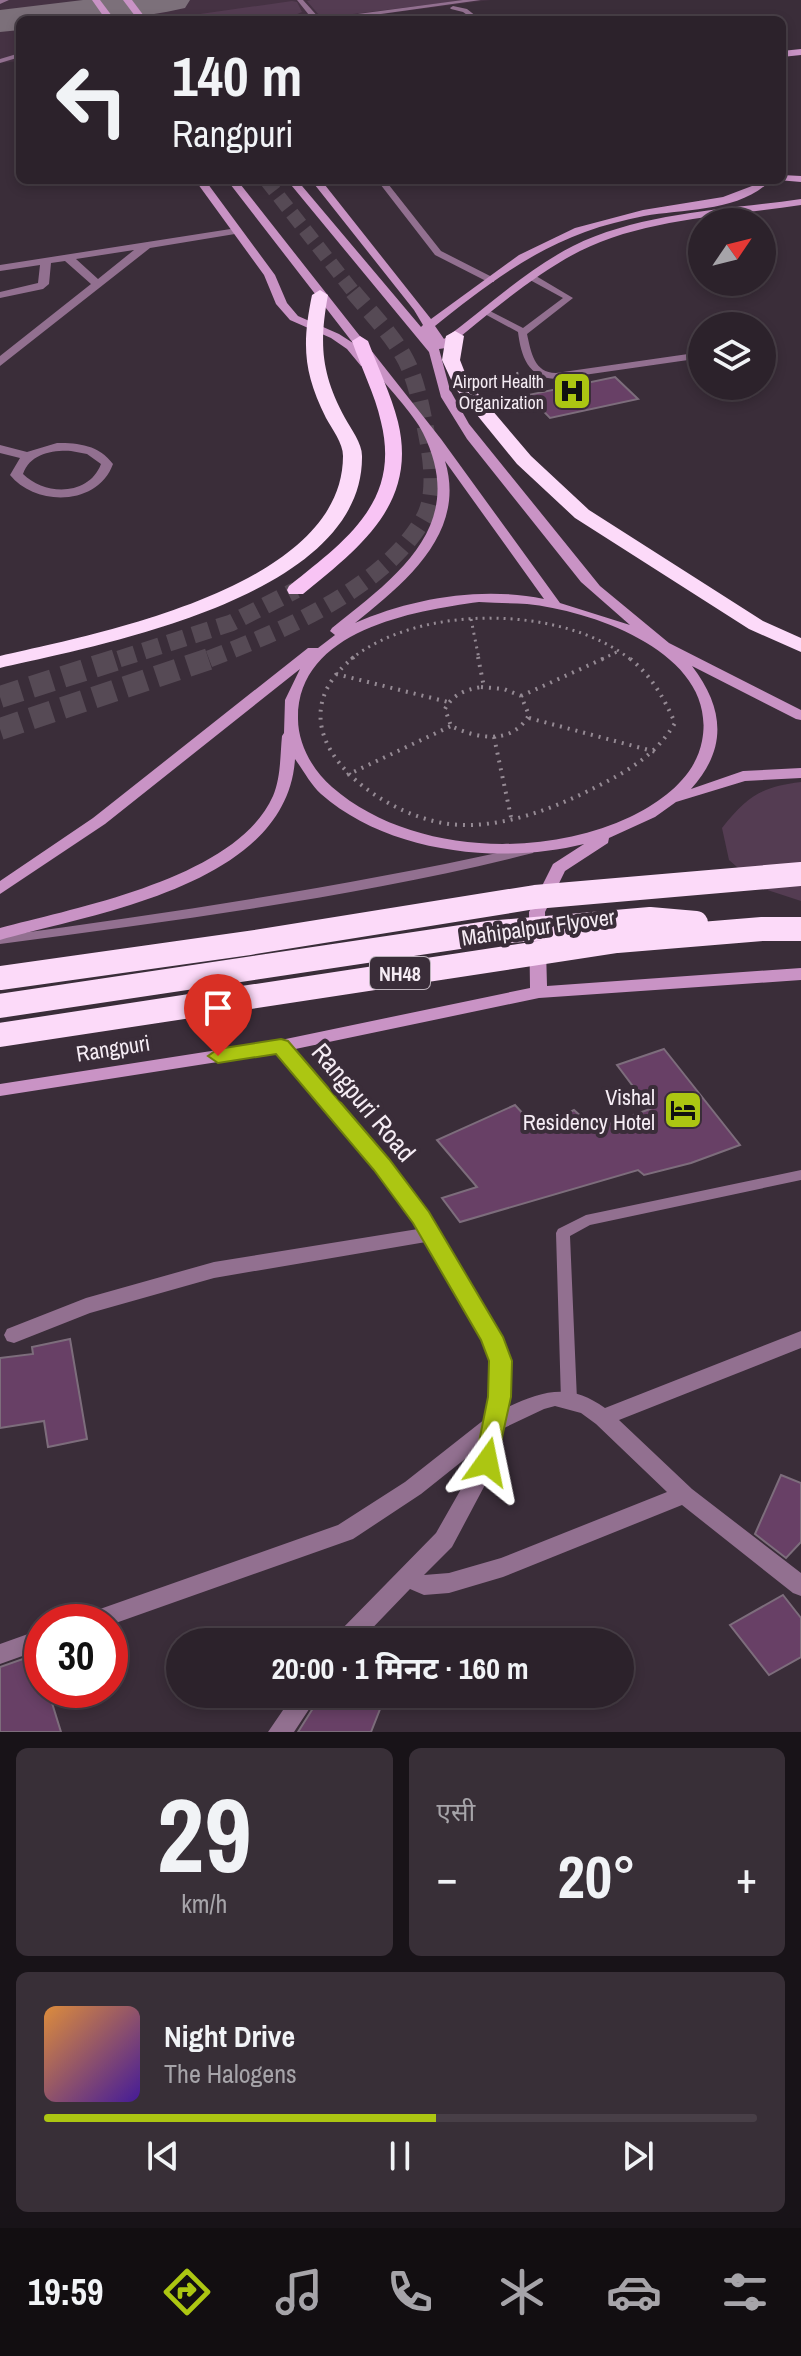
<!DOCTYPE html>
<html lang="hi">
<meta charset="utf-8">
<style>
body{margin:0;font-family:"Archivo Narrow","Noto Sans Devanagari",sans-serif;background:#382f37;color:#f1f3f6;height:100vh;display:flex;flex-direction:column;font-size:30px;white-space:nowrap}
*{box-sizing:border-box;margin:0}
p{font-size:26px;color:#a6a4a9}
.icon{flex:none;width:44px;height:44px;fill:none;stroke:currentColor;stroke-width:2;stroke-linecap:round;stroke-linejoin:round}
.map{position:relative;height:1732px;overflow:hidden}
.panel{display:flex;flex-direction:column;gap:16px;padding:16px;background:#181318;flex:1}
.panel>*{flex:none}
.hud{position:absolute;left:16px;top:16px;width:770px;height:168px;border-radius:12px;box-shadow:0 4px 12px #0003,0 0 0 2px #483f47;background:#2c222b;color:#f1f3f6;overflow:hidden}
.needle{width:52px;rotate:55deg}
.buttons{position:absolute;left:688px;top:208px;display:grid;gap:16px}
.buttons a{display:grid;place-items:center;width:88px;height:88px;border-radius:50%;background:#2c222b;box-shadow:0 4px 12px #0003,0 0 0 2px #483f47;font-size:40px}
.speed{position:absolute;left:24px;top:1604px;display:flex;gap:16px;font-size:40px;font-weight:700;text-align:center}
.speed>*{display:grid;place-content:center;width:104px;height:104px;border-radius:50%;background:#2c222b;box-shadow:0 4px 12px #0003,0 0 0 2px #483f47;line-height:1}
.speed .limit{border:12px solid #d22;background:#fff;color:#111}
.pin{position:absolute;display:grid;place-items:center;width:68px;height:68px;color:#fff;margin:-82px -34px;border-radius:50% 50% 50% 0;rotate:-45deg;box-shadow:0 0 8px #0007}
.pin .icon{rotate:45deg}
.me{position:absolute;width:88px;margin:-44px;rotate:12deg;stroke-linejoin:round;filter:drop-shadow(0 0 6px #0008)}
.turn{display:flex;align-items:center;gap:28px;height:168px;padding:0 24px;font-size:36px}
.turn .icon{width:104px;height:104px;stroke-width:2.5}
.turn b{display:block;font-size:56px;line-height:68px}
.big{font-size:60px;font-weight:700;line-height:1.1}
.panel .card{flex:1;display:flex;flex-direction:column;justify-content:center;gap:12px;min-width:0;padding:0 28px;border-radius:12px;background:#382f37}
.panel .dial{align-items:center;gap:0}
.dial b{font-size:104px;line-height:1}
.song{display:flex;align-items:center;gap:24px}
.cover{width:96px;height:96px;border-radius:12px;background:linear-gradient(135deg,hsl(30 70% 55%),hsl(260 70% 35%))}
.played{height:8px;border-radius:4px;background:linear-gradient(90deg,#acc612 55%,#483f47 55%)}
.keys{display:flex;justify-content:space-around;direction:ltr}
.heat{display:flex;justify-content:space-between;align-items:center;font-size:44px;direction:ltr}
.panel .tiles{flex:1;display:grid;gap:16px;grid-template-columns:1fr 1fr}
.card:last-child{grid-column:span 2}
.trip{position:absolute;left:166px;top:1628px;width:468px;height:80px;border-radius:40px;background:#2c222b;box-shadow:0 4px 12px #0003,0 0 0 2px #483f47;font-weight:700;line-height:80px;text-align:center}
.tab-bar{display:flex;height:128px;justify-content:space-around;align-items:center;background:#120e11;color:#a6a4a9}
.tab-bar .icon{width:56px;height:56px}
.tab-bar .selected{color:#acc612}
.tab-bar b{font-size:36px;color:#f1f3f6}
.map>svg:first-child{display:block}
.built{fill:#453243}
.green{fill:#543c52}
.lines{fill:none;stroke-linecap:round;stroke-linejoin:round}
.taxiway{fill:#7c707a;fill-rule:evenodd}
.building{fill:#684066;stroke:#7d6d7c;stroke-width:2}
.trunk-tunnel-far2{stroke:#564a55;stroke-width:14;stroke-dasharray:14 7;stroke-linecap:butt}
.trunk-tunnel-far1{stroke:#564a55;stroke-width:17;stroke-dasharray:17 9;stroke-linecap:butt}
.trunk-tunnel{stroke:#564a55;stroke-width:22;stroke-dasharray:22 11;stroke-linecap:butt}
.path-far1{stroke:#958a94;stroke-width:3;stroke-dasharray:2 5;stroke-linecap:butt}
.path{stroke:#958a94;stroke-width:4;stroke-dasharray:2 6;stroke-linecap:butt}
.service{fill:#927090;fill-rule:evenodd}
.minor{fill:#927090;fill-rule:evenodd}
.secondary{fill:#c993c5;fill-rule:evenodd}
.trunk{fill:#f8c4f4;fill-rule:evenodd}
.motorway{fill:#fcdaf9;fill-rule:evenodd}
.motorway-bridge{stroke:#fcdaf9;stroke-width:24}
.route{fill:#acc612;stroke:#70810c;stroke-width:2}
.labels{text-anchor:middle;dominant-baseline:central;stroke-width:8;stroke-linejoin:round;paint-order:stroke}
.far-poi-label{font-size:18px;fill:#f5ecf4;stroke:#3a2d39;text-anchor:end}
.shield{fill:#3a2d39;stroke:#bdb3bc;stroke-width:2}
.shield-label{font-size:20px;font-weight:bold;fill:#f5ecf4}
.street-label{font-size:22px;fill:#f5ecf4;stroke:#3a2d39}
.poi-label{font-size:22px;fill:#f5ecf4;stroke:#3a2d39;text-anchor:end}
.near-street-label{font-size:26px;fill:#f5ecf4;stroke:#3a2d39}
</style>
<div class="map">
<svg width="801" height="1732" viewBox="0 0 801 1732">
<rect width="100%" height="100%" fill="#3a2d39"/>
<!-- built -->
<path class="built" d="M0,0H491L336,20H20V61L0,63Z"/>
<!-- green -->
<path class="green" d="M311,0H466L329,17L319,15L307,1Z
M292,1L297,2L302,12L283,20L172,18Z
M801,782V901L761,888L729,860L722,828C747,797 760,787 801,782Z"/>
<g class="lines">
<!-- taxiway -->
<path class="taxiway" d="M83,0H190L185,8C131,21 75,20 20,20V30L0,32V10Z"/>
</g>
<!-- building -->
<path class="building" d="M615,377L638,399L550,418L528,395Z
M664,1049L740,1145L691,1163L644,1175L638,1170L460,1222L442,1198L477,1187L437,1140L515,1105L537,1129L574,1110L595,1129L650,1109L617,1065Z
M70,1339L87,1439L48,1447L44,1421L0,1428V1358L33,1354L32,1347Z
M781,1475L801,1483V1542L786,1558L755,1534Z
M783,1595L801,1618V1657L769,1675L730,1625Z
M37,1654L42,1671V1690H48L61,1732H0V1667Z
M322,1694H386L371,1732H298Z"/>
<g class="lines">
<!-- trunk-tunnel-far2 -->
<path class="trunk-tunnel-far2" d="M266,180L352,290"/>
<!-- trunk-tunnel-far1 -->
<path class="trunk-tunnel-far1" d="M119,659L231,623L296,590
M209,659C282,631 386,588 425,516C437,492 431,456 426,431C421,406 416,377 403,355C389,331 368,310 350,288"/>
<!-- trunk-tunnel -->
<path class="trunk-tunnel" d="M0,697L125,657
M0,729L215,657"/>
<!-- path-far1 -->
<path class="path-far1" d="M482,380L520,373
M471,619L479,659
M351,659C420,604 561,605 630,659
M602,659L617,652"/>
<!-- path -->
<path class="path" d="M354,657C265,728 373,814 449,824C499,830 553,809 596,787C628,771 656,755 675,723C663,696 651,675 628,657
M478,657L484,687
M336,674L448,702
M481,687L504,689L521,696L529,715C512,745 478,739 451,726L445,709C453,694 465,690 481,687Z
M521,696L607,657
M529,718L656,752
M494,737L511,817
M347,775L451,726"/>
<!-- service -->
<path class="service" d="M0,0H9L0,4Z
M297,0H303L320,19L463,0H481L338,20H313Z
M453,6L467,9L481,20H474L463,12L451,9L450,8Z
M20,53V57L0,63V59Z
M377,180H385L441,251L494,278V282H488L435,255Z
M530,276H536L573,298L527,334C531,352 534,373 556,373L702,352V358L556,379C528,378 521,356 518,332L481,312L488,310L523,328L563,298L530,280Z
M529,846L533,847L535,850L533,853C359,897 178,920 0,944V936C177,912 354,885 529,846Z
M801,1170V1180L590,1225L570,1236L577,1400L574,1404L569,1406L564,1404L561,1400L556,1233L558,1229L586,1215Z"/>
<!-- minor -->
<path class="minor" d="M237,228L242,231L241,233L150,248L0,366V356L91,284L65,261L51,263L49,284L43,289L0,298V292L38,283L40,265L0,271V265ZM134,250L98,279L76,259Z
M57,443C79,443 99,445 113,464C98,506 36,507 10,475L20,458L0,453V445L27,452ZM71,451L87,454L101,464C89,496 45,496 23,474C30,454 52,450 71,451Z
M281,1040L287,1042L389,1159L428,1212L501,1337L510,1361L508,1407C544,1390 571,1383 605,1408L801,1331V1348L619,1420L692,1489L801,1573V1596L793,1593L682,1505L503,1577L449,1593L424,1595L410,1589L359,1642H333L336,1635L436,1533L477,1461L480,1447L421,1494L353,1539L110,1625V1622H80L83,1615L338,1525L405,1482L485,1419C489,1401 492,1382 490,1363C487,1335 441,1269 426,1242L214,1278L90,1313L14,1343L7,1341L4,1335L7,1329L86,1298L214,1262L418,1229L375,1169L275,1050L272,1046L275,1042ZM555,1406L581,1413L596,1424L667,1492L501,1558L449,1573L424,1575L452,1547L494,1468L504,1428L544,1409Z
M42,1629V1649L0,1664V1644Z
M294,1694H319L294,1732H268Z"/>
<!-- secondary -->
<path class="secondary" d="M92,0H100L115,20H106Z
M123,0H132L147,20H138Z
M801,49V55L782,57V51Z
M782,175L801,176V182L778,180H782Z
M195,180H205L275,275L287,303L298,316L339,334L353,343L227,180H237L441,439L560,603L630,625L581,582L467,439L441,397L429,352L287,180H297L421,327L423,325L414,310L311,180H321L431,319L519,255L575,228L643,210L723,197L752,186L760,180H771C740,212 685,209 644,216C624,220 604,225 585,232C529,252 481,289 435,326L444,339C486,308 526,270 573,246C642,212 726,210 801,199V205C729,216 646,218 580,251C531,276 488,315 446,348L439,349L450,390L469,424L600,586L669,643L801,710V720L796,719L692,666C724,708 728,748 691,789L743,771L801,768V778L745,781L676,802L655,817L609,838L608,843L565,871L545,912L547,986L801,968V980L539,998L281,1052L0,1096V1084L281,1040L530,988L529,912L553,864L584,844C500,865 388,853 321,794C311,785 303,770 295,759C287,885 96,913 0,940V928C78,907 237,878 273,796C281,777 280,756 282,736L284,733L285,700L300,669L105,824L0,894V881L93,818L308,648H318L335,635L330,631L332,628C397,576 469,526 423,433C414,414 384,383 370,365L361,366L347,349L331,338L290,320L276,304L264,275ZM445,461L544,599C482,586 412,598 355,623C405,583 467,533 445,461ZM479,602C495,603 511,603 527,604C594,611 719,654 702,741C695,778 661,802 630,817C541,859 409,854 332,787C313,771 298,744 298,719C297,630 413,611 479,602Z"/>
<!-- trunk -->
<path class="trunk" d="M360,336L368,341C378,368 391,394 398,422C418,504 359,548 303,594H289L287,590L289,586C345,541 401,502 381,422C375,394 361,368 352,341Z"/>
<!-- motorway -->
<path class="motorway" d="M320,290L328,295C319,344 321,373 345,418C351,429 362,443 362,456C364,596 105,644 0,668V656C100,633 343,587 343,456C343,443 332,429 326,418C303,372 302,344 312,295Z
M455,331L464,336L460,360L469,383L531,456L589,510L763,621L801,638V652L749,629L575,518L517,464L455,388L442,360L446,336Z"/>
<!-- motorway-bridge -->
<path class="motorway-bridge" d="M0,978L249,943L535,897L801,874
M0,1006L487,933L650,919L696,923
M0,1035L617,941L762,929H801"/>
</g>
<!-- route -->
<path class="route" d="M281,1039L288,1041L389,1159L429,1212L503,1337L512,1361L511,1397L495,1469L487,1472L478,1469L475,1462L488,1397L489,1361L481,1340L413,1223L374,1170L276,1054L218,1063L208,1056L218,1049Z"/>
<!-- icons -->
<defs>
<symbol id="hospital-square" viewBox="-11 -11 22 22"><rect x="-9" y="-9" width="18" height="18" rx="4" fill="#acc612" stroke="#3a2d39"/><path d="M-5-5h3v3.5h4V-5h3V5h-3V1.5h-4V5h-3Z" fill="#111"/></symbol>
<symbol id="hotel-square" viewBox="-11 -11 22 22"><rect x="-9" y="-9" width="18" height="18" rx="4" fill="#acc612" stroke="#3a2d39"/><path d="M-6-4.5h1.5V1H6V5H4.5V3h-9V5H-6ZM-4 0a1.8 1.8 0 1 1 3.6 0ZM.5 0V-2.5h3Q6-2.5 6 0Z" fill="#111"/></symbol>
</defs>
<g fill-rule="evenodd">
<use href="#hospital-square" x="550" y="369" width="44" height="44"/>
<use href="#hotel-square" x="661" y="1088" width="44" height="44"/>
</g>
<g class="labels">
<!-- far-poi labels -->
<g class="far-poi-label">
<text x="544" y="381">Airport Health<tspan x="544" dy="21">Organization</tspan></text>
</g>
<!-- shield labels -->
<rect class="shield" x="370" y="957" width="60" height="32" rx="6"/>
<g class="shield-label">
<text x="400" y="973">NH48</text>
</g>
<!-- street labels -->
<g class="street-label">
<text transform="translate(538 927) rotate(-8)">Mahipalpur Flyover</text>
<text transform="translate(113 1048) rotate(-9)">Rangpuri</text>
</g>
<!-- poi labels -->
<g class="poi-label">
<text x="655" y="1097">Vishal<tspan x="655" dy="25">Residency Hotel</tspan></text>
</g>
<!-- near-street labels -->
<g class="near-street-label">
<text transform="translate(364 1102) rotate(50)">Rangpuri Road</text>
</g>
</g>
</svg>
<div class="buttons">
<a><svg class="needle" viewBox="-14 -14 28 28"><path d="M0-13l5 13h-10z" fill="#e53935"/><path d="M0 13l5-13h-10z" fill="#a6a4a9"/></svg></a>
<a><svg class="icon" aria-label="layers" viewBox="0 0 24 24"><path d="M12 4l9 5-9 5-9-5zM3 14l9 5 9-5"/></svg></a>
</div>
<div class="speed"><div class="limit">30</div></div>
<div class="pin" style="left:218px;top:1056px;background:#d93025"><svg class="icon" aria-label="arrive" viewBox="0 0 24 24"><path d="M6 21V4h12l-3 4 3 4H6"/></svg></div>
<svg class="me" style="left:487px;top:1462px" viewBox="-20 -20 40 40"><path d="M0-17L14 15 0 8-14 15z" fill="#acc612" stroke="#fff" stroke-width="4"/></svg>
<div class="trip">20:00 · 1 मिनट · 160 m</div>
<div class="hud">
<div class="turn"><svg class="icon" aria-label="left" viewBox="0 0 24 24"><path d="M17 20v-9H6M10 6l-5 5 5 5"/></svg><div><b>140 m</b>Rangpuri</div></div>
</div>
</div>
<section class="panel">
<div class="tiles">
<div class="card dial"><b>29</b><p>km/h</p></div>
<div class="card"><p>एसी</p>
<div class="heat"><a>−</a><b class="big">20°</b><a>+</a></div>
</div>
<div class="card">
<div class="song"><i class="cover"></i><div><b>Night Drive</b><p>The Halogens</p></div></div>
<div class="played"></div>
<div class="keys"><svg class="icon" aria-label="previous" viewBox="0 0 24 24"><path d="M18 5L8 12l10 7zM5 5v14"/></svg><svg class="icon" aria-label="pause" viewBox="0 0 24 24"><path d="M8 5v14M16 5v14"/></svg><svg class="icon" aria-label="next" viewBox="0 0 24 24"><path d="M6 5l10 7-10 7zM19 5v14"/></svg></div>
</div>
</div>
</section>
<nav class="tab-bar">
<b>19:59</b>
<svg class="icon selected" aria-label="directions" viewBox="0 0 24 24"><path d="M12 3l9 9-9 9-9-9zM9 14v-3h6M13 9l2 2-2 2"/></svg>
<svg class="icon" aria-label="music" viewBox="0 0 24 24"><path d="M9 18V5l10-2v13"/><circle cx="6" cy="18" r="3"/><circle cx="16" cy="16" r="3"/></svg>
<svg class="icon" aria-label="phone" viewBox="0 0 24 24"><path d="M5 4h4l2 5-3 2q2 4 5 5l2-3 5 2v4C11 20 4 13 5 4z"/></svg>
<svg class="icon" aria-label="climate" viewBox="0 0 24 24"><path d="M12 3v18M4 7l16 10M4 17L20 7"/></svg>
<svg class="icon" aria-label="car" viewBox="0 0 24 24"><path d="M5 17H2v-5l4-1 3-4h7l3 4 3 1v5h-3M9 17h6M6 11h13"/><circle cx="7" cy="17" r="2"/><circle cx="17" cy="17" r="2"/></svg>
<svg class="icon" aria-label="filters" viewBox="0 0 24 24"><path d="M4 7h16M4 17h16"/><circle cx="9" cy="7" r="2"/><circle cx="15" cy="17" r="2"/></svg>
</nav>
